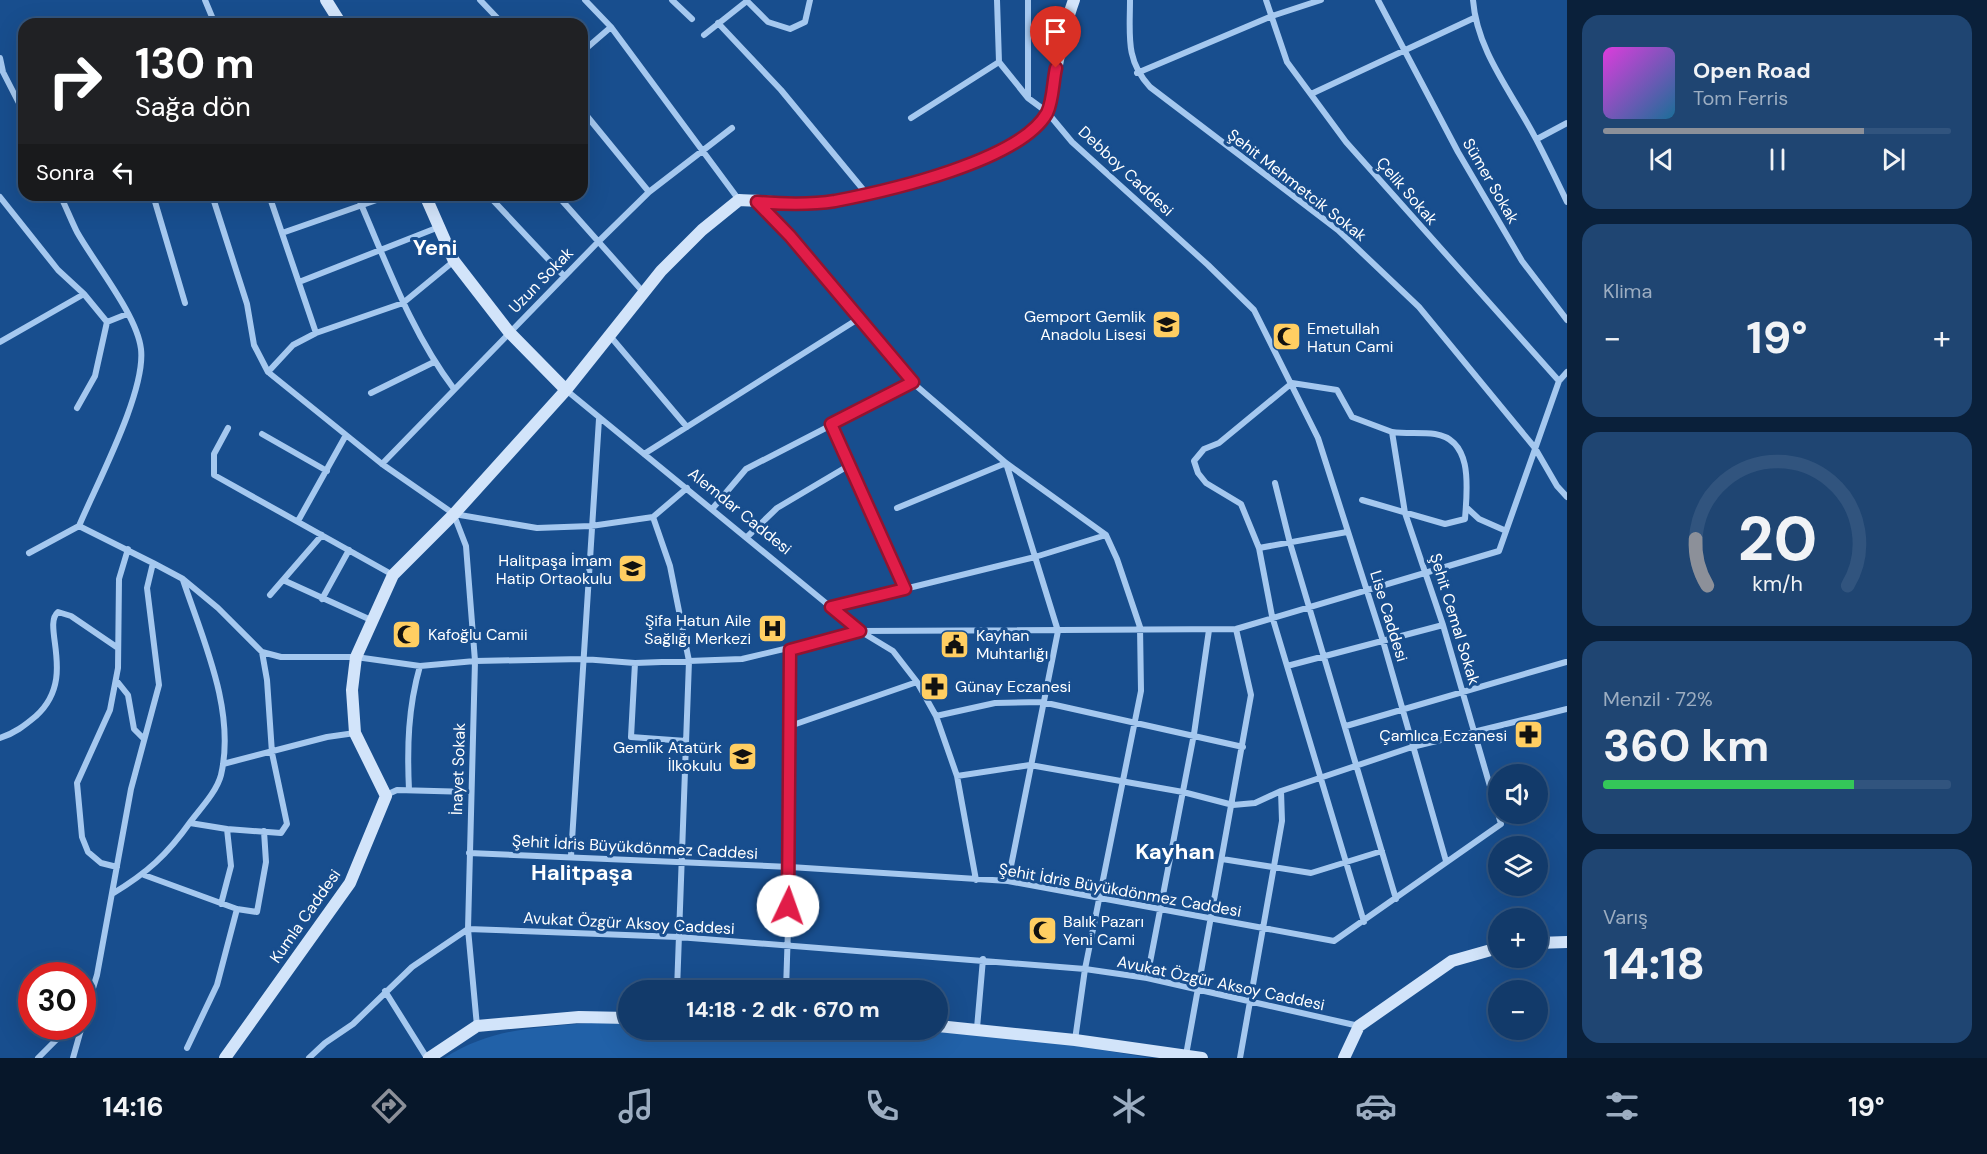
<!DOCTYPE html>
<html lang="tr">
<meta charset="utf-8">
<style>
body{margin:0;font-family:"DM Sans",sans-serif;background:#1f4572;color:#f1f3f6;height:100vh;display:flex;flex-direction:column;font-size:22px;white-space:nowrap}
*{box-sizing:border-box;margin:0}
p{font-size:20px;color:#9cadc1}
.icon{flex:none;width:33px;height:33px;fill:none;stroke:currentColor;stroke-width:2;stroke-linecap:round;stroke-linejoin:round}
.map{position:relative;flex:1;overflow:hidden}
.panel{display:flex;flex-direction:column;gap:15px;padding:15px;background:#0a203a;width:420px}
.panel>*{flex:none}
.top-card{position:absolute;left:18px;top:18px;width:570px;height:183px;border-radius:18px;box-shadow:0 6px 24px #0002,0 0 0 2px #31547e;background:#202124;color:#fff;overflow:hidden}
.controls{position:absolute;left:1488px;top:764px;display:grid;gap:12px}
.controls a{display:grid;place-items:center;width:60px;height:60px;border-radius:50%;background:#123a6a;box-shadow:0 6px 24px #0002,0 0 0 2px #31547e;font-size:30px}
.speed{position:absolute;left:18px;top:962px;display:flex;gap:12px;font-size:30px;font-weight:700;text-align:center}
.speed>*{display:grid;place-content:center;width:78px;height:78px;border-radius:50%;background:#123a6a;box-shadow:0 6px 24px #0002,0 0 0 2px #31547e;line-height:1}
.speed .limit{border:9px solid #d22;background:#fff;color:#111}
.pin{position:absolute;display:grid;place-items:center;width:51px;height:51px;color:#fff;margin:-62px -26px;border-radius:50% 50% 50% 0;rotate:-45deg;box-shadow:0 0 6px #0007}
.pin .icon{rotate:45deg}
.me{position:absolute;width:66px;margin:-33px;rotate:3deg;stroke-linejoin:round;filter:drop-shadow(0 0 4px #0008)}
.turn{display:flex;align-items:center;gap:21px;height:126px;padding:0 18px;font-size:27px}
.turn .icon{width:78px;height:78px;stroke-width:2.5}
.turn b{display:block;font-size:42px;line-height:51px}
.then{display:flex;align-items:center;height:57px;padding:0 18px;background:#0003;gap:12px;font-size:22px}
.big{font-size:45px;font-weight:700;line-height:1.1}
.panel .widget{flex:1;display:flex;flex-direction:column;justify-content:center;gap:9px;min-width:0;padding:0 21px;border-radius:18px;background:#1f4572}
.panel .dial{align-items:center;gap:0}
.dial svg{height:156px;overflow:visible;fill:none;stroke:#31547e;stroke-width:7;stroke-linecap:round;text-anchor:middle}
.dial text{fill:#f1f3f6;stroke:none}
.song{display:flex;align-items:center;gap:18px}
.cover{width:72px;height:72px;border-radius:9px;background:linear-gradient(135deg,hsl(300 70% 55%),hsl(200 70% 35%))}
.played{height:6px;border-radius:3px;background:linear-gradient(90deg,#8c9099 75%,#31547e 75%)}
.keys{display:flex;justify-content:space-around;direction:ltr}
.heat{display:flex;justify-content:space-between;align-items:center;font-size:33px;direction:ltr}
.charge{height:9px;border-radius:4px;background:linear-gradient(90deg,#34c759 72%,#31547e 0)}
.trip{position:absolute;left:618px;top:980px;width:330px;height:60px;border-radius:30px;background:#123a6a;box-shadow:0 6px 24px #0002,0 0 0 2px #31547e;font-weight:700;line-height:60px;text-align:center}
.tab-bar{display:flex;height:96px;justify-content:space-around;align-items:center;background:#07172a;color:#9cadc1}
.tab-bar .icon{width:42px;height:42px}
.tab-bar .on{color:#8c9099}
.tab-bar b{font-size:27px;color:#f1f3f6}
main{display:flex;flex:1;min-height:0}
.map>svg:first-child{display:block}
.green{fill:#2161a8}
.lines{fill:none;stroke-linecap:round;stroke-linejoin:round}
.street{stroke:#a5c8ef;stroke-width:6}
.secondary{stroke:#d2e4fa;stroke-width:12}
.route-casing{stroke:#92132f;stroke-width:15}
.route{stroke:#e11d48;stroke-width:10}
.labels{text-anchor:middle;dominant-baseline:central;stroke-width:6;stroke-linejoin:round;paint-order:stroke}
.street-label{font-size:16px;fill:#fff;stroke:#184e8e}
.poi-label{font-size:16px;fill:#fff;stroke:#184e8e;text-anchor:end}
.district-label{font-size:22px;font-weight:bold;fill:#fff;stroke:#184e8e}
</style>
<main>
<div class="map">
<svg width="1567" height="1058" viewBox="0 0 1567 1058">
<rect width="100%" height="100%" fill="#184e8e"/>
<!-- green -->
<path class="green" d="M588,1023H628V1029H938L959,1026L1150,1058H444C492,1028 533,1028 588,1023Z"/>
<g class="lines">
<!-- street -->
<path class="street" d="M205,0L215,24
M480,0L503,24
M585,0L611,27L739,200
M672,0L692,19
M997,0L999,62
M1028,0V97
M1130,0C1130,35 1125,60 1150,87L1338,230L1419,307L1535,448L1557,486L1567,497
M1266,0L1287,62L1346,142L1559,381
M1378,0L1458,152L1522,261L1567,320
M1473,0C1477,52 1513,94 1536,139C1547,160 1557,181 1567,202
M718,23L781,90L866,193
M704,35L747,1L768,22L790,29L805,22L810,0
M582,52L611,27
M0,58L3,72L24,113
M999,62L1028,98L1047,112L1072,142L1208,265L1254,310L1318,438L1383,641L1446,861
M1137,73L1272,16L1321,0
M1311,94L1474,18
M582,110L649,192
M911,118L999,62
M1537,139L1567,123
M60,195C66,207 71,220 77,232C95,264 137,315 141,349C146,392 97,483 79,526
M153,195L185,303
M212,195L247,304L254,345L268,372L382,464L454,514L537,528L591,526L653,517L687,488
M269,195L316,333
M357,195C386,261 410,331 454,389
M488,195L564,276
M557,195L644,293
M0,197L58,270L84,294L107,322L95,376L77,408
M757,202L790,236L913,383L1006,463L1106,535L1117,559L1140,627L1141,691L1085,969L1075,1040
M282,233L391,195
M299,282L439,227
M107,322L127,314
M610,336L687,427
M0,342L84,294
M268,372L293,345L316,333L403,303L454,261
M1292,383L1219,443L1204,449L1194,461L1198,473L1206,483L1241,504L1259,548L1272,616L1364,922
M566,390L860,631L893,651L917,682L936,716L957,776L976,880
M371,393L434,362
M831,424L905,589
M228,428L214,454V475L393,575
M262,434L327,471
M644,454L858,319
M382,464L598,242L649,192L732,128
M1275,483L1290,543L1396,899
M1362,500L1445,524L1465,519C1467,490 1474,440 1435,434C1421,432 1406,434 1392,432
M1466,507L1479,519L1504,530
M713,508L746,469L913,383
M897,508L1006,463L1058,631L1008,881
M454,515L466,546L475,661L468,929L477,1026
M653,517L670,566L689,661L677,990
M298,521L346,435
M747,537L777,508L848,466
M1259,548L1347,532
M29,553L79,526L153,563L147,588L159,685L131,789L97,975L82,1024
M153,563L183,579L218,608L262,652L281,657H356L420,666L475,661L583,659L635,663L742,659L860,631L1236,629L1499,551L1559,381L1567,372
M283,580L371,620
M270,595L322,535
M322,599L349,550
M831,607L1035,557L1106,535
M635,663L631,737L686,741
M1287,666L1443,625
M116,680L128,695L134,729L144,739
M936,716L995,703L1042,702L1243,747
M790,726L917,682
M1346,726L1566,662
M0,738C15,733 24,726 36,716C78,678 41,626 58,612L71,616L118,648
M223,764L327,737L355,733
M957,776L1030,765L1183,792L1233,805L1255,803L1281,791L1412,747L1567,709
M409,790C407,747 408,708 420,666
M386,795L397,790L471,792
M190,823L227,829L231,866L221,904
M227,829L281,833L287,824L272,753L267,680L262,652
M469,853L790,867L1008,881L1334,941L1501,824L1443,625L1405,513L1392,432L1352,417L1337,390L1292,383
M571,856L599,419
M1222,859L1311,873L1382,851
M117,867L101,863L88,852L82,837L77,783L110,710L118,668L119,579L128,549
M144,875L237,909L257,912L266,862L264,831
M112,894C147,873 167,855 191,821C201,808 217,791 221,775C236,711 203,640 183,580
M468,929L678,937L1085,969L1147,978L1359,1026
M1147,978L1194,734L1209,630
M786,990L790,867V650
M385,991L427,1058
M977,1028L983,959
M187,1048L217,985L237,909
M1186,1055L1251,695L1236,629
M38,1058L70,1026
M73,1058L82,1026
M309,1058L325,1043L353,1024L412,967L468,929
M1240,1058L1282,821L1281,791"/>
<!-- secondary -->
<path class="secondary" d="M326,0L341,24
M425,195L454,261L509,332L566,390
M1538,943L1567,942
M938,1026L1075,1040L1202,1058
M225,1058L350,883L386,796L355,733L352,690L356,657L393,575L454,514L566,390L661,271L702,230L739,200C770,201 803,206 834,201C882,193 1029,158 1047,111C1052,100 1052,86 1055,75C1060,49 1065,24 1074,0
M429,1058L477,1026L579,1017L628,1018
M1344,1058L1359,1026L1452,961L1498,948"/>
</g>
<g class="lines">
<defs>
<path id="route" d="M788,906L790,650L860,631L831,607L905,589L831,424L913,382L790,236L757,202C782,204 810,205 835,201C887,191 1020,161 1047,113C1053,101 1053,81 1056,68"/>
</defs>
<!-- route casing -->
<use href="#route" class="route-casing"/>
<!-- route -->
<use href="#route" class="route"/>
</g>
<!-- icons -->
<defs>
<symbol id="school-square" viewBox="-11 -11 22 22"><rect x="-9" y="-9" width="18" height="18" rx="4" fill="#ffce62" stroke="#184e8e"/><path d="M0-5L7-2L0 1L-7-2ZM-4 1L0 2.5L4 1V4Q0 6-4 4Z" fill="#111"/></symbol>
<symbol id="mosque-square" viewBox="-11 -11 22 22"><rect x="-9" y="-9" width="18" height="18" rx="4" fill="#ffce62" stroke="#184e8e"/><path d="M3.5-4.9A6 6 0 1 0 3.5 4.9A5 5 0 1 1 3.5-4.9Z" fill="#111"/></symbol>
<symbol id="hospital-square" viewBox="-11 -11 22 22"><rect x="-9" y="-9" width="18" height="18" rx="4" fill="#ffce62" stroke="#184e8e"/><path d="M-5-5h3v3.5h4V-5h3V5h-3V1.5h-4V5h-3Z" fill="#111"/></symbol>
<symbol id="civic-square" viewBox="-11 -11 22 22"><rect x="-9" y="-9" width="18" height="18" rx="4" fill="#ffce62" stroke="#184e8e"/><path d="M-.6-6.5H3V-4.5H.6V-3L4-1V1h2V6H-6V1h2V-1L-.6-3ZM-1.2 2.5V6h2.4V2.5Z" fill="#111"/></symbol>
<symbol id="pharmacy-square" viewBox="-11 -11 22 22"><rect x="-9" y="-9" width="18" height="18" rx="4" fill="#ffce62" stroke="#184e8e"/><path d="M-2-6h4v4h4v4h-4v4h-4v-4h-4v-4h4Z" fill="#111"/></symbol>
</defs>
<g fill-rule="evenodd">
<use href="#school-square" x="1150" y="308" width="33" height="33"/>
<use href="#mosque-square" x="1270" y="320" width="33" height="33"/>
<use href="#school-square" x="616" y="552" width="33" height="33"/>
<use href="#hospital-square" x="756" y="612" width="33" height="33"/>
<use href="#mosque-square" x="390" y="618" width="33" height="33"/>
<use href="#civic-square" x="938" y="628" width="33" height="33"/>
<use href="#pharmacy-square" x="918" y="670" width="33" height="33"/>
<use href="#pharmacy-square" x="1512" y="718" width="33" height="33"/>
<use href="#school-square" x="726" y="740" width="33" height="33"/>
<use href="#mosque-square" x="1026" y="914" width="33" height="33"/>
</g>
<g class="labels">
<!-- street labels -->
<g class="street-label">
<text transform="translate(1126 171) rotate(43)">Debboy Caddesi</text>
<text transform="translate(1491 181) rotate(60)">Sümer Sokak</text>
<text transform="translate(1297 185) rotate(38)">Şehit Mehmetcik Sokak</text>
<text transform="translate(1407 191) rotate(49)">Çelik Sokak</text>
<text transform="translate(541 280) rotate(-46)">Uzun Sokak</text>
<text transform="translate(740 511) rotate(39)">Alemdar Caddesi</text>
<text transform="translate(1389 616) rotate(73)">Lise Caddesi</text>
<text transform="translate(1455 619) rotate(73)">Şehit Cemal Sokak</text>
<text transform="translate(458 769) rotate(-88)">İnayet Sokak</text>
<text transform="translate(635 847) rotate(3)">Şehit İdris Büyükdönmez Caddesi</text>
<text transform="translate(1120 890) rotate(10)">Şehit İdris Büyükdönmez Caddesi</text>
<text transform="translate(305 916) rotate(-55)">Kumla Caddesi</text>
<text transform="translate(629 923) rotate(3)">Avukat Özgür Aksoy Caddesi</text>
<text transform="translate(1221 983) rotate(12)">Avukat Özgür Aksoy Caddesi</text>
</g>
<!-- poi labels -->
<g class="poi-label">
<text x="1146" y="316">Gemport Gemlik<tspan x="1146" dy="18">Anadolu Lisesi</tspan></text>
<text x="1307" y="328" text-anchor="start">Emetullah<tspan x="1307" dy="18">Hatun Cami</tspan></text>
<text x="612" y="560">Halitpaşa İmam<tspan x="612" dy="18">Hatip Ortaokulu</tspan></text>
<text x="751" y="620">Şifa Hatun Aile<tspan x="751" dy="18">Sağlığı Merkezi</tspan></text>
<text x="428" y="634" text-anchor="start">Kafoğlu Camii</text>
<text x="976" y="635" text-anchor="start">Kayhan<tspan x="976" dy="18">Muhtarlığı</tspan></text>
<text x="955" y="686" text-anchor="start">Günay Eczanesi</text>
<text x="1507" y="735">Çamlıca Eczanesi</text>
<text x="722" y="747">Gemlik Atatürk<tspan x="722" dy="18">İlkokulu</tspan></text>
<text x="1063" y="921" text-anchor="start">Balık Pazarı<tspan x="1063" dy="18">Yeni Cami</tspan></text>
</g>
<!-- district labels -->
<g class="district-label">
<text x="435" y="247">Yeni</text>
<text x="1175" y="851">Kayhan</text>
<text x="582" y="872">Halitpaşa</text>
</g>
</g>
</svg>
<div class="controls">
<a><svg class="icon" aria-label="sound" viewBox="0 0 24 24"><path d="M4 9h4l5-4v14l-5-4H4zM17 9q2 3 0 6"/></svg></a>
<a><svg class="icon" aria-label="layers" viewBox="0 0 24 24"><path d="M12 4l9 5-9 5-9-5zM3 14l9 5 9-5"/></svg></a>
<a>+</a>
<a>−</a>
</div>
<div class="speed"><div class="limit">30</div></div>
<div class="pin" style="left:1056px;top:68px;background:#d93025"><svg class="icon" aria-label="arrive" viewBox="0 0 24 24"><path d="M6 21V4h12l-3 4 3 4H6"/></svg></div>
<svg class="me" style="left:788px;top:906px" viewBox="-20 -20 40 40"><circle r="19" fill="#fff"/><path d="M0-13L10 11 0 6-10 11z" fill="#e11d48"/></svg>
<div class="trip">14:18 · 2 dk · 670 m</div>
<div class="top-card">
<div class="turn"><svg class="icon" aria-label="right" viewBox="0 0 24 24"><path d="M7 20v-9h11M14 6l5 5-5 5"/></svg><div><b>130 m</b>Sağa dön</div></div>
<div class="then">Sonra<svg class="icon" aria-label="left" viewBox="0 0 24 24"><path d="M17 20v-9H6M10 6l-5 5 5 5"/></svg></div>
</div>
</div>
<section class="panel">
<div class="widget">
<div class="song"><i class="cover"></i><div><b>Open Road</b><p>Tom Ferris</p></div></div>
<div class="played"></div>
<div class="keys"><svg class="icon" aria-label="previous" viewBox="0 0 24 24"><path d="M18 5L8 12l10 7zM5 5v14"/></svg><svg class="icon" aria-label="pause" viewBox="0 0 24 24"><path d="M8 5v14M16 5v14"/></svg><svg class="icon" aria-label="next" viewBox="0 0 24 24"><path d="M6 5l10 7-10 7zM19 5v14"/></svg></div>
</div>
<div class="widget"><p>Klima</p>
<div class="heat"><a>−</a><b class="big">19°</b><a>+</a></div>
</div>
<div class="widget dial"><svg viewBox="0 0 100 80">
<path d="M14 69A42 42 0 1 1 86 69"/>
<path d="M14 69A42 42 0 0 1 8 45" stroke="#8c9099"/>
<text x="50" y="56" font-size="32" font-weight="700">20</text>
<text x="50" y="72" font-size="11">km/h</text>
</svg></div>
<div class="widget"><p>Menzil · 72%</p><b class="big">360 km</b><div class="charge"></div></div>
<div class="widget"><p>Varış</p><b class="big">14:18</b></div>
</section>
</main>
<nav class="tab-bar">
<b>14:16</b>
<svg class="icon on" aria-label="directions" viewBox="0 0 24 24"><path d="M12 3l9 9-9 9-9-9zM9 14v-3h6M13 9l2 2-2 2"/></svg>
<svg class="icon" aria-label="music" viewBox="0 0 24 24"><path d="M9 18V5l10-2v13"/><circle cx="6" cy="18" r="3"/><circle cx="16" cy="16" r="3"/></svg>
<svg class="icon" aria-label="phone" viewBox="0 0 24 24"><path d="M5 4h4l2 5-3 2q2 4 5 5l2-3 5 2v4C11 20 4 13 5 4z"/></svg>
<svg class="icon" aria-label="climate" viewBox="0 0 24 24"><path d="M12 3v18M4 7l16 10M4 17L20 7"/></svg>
<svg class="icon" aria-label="car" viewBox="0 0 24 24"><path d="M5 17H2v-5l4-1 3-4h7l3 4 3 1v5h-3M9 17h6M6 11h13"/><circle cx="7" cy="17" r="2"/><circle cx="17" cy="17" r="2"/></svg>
<svg class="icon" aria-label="filters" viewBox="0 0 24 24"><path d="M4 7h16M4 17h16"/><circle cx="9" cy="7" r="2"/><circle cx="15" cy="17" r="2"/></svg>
<b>19°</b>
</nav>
